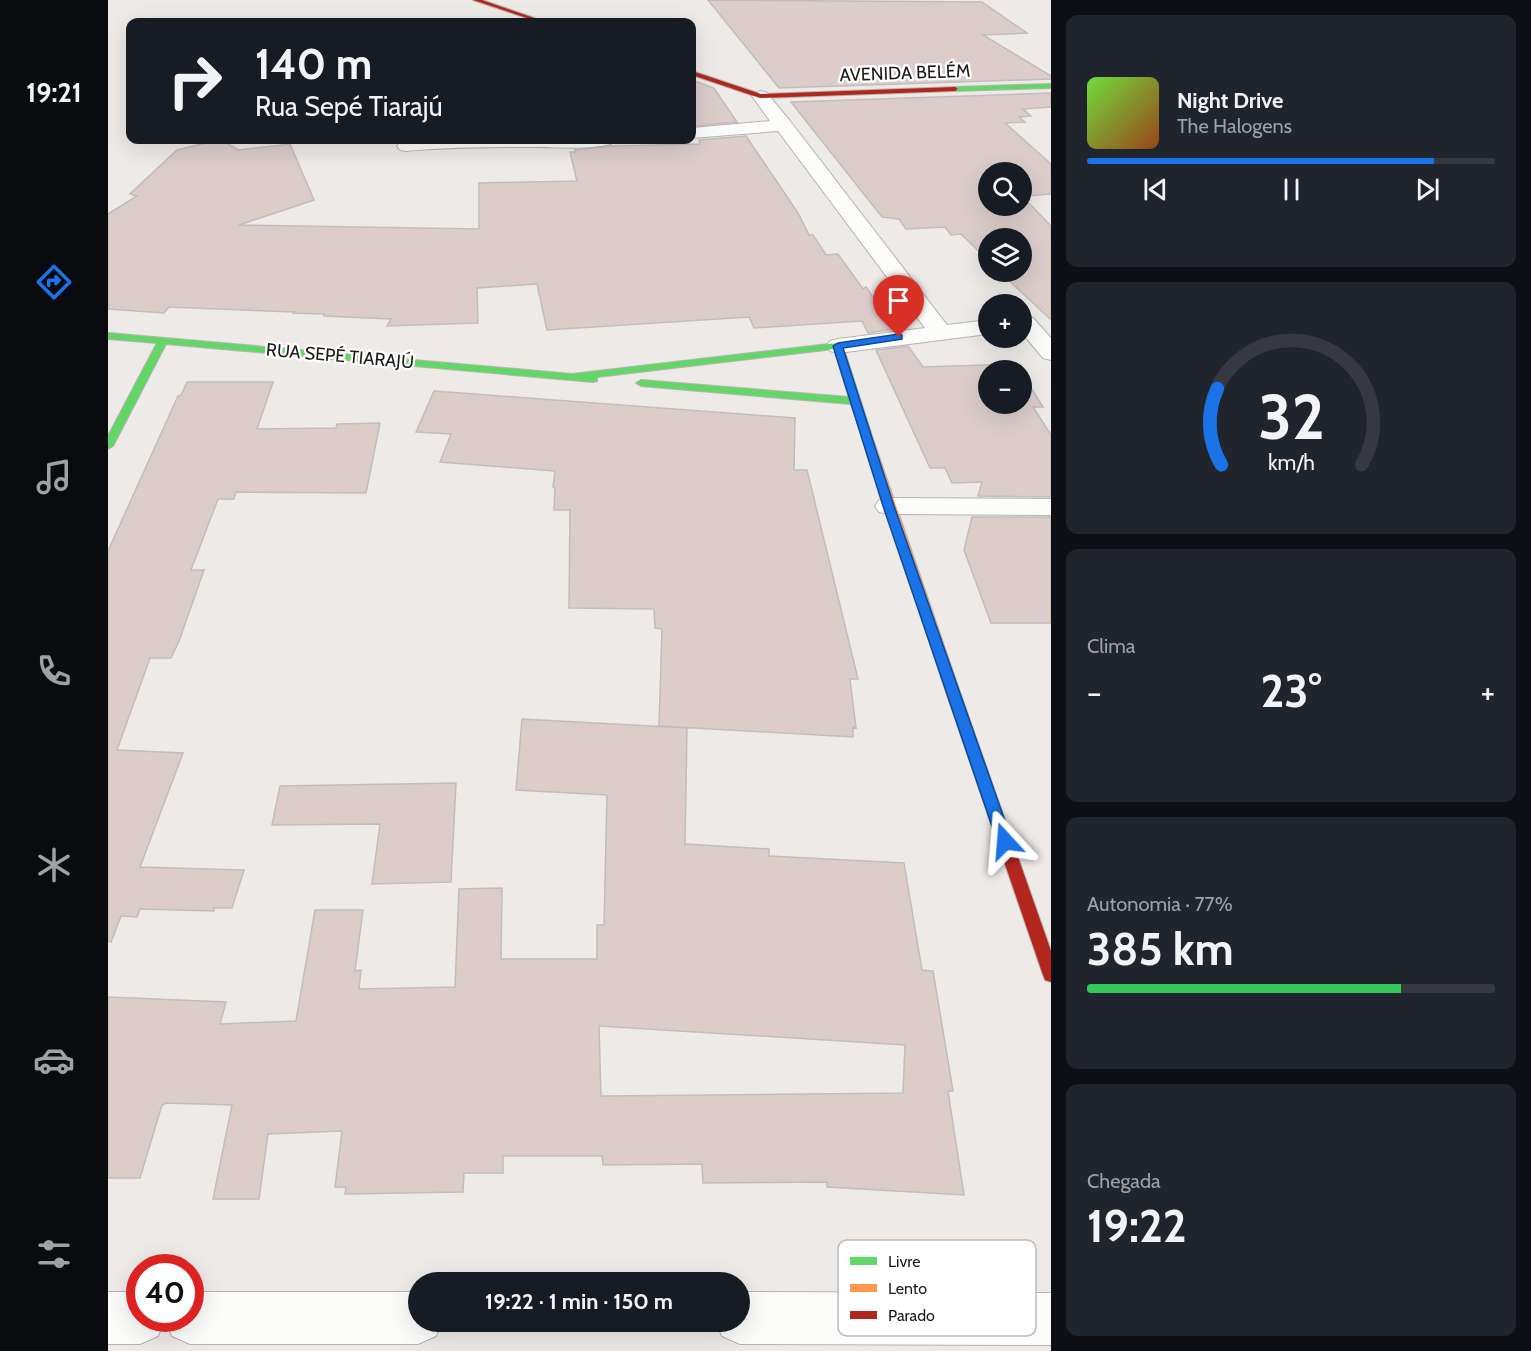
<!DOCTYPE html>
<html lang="pt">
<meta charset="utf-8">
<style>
body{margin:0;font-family:Cabin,sans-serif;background:#20242c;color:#f1f3f6;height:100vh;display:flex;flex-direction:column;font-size:22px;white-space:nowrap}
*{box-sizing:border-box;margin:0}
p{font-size:20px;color:#9ea1a6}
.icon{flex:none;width:33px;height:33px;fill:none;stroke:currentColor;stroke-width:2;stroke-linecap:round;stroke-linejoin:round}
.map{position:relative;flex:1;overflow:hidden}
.sheet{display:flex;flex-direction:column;gap:15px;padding:15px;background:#0d0f14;width:480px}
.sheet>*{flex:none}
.guide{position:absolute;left:18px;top:18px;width:570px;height:126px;border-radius:12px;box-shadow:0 6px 24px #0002;background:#171b24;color:#f1f3f6;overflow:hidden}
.tools{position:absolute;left:870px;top:162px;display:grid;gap:12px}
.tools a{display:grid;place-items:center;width:54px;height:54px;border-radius:50%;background:#171b24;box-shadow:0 6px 24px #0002;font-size:30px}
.speed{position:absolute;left:18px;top:1254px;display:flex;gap:12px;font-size:30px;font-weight:700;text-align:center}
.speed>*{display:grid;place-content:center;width:78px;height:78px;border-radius:50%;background:#171b24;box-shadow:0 6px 24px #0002;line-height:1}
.speed .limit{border:9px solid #d22;background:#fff;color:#111}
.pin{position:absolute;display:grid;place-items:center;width:51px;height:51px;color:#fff;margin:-62px -26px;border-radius:50% 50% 50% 0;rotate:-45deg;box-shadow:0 0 6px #0007}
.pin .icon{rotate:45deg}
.me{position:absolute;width:66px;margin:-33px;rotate:341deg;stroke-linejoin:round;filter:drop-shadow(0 0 4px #0008)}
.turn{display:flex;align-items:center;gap:21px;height:126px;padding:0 30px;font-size:27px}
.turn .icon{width:78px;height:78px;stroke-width:2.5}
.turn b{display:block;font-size:42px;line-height:51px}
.big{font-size:45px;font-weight:700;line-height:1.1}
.sheet .tile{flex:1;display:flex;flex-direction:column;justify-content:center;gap:9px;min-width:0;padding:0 21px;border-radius:12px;background:#20242c}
.sheet .dial{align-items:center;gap:0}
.dial svg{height:156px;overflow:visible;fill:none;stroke:#363941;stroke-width:7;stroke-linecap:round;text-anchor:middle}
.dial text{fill:#f1f3f6;stroke:none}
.song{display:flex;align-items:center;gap:18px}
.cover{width:72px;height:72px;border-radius:9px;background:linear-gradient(135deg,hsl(100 70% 55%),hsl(20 70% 35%))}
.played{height:6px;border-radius:3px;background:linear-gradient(90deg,#1a73e8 85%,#363941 85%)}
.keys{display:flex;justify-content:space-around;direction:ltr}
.heat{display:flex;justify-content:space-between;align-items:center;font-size:33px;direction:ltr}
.charge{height:9px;border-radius:4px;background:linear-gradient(90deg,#34c759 77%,#363941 0)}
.trip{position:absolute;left:300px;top:1272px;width:342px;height:60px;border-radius:30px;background:#171b24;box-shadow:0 6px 24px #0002;font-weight:700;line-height:60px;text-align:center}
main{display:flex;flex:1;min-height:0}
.tab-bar{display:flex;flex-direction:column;width:108px;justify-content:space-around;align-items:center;background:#090b0e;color:#9ea1a6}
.tab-bar .icon{width:42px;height:42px}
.tab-bar .active{color:#1a73e8}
.tab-bar b{font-size:27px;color:#f1f3f6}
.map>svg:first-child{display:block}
.building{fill:#dccdcb;stroke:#c0bdbc;stroke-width:1.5;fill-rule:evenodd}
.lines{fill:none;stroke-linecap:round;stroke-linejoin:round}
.street-casing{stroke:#b5b3b1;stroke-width:2}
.fast-casing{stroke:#b5b3b1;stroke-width:2}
.slow-casing{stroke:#b5b3b1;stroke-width:2}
.jam-casing{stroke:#b5b3b1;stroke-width:2}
.street{fill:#fcfcfb;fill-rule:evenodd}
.fast{fill:#63d668;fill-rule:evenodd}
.slow{fill:#ff974d;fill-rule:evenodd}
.jam{fill:#b3261e;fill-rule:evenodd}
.route{fill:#1a73e8;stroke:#114b97;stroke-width:1.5}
.labels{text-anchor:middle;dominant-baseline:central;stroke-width:4.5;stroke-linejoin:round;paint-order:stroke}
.far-street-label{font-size:18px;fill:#1d1b1a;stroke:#fff}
.key{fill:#fff;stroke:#bbbbba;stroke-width:1.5}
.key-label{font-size:16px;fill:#1d1b1a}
</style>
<main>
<nav class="tab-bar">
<b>19:21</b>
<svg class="icon active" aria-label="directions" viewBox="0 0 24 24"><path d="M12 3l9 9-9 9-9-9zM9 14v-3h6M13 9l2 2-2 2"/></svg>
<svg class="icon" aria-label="music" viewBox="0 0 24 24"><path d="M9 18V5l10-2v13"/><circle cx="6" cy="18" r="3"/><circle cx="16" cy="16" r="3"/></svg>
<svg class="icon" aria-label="phone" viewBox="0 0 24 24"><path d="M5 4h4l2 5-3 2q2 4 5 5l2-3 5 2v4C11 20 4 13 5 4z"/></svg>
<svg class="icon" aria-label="climate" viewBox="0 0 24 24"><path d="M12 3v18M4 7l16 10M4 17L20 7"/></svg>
<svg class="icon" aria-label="car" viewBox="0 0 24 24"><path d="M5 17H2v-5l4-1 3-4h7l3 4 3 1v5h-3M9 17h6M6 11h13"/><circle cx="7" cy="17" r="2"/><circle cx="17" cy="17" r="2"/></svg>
<svg class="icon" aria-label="filters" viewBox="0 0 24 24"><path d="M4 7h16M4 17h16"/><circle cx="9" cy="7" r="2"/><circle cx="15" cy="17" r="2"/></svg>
</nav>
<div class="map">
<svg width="943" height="1351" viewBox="0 0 943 1351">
<rect width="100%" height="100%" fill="#edeae7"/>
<!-- building -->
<path class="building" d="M600,0L874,2L919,33L875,35L943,76V79L671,88Z
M584,80L606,88L629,122L586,126L584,117Z
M943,93V107L915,109L923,116L911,117L917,122L897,123L943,164V194L918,196L922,200H918L943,226V320L892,272H914V238H880V260L853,234L843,235L837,227L798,229L791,219L774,217L683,102ZM880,172H914V206H880Z
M638,136L690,213L701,235H705L718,255L730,254L755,289L758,287L788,329L760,333L754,321L646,328L641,317L439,330L429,284L369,288L370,323L279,326L283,319L216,316V314L185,313L186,312L61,307L56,313L0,309V214L29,196L22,194L69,150L110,140H114L130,150L182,144L206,200L131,225L371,229V183L469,181L462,152H467V150L504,146L592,144L591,140Z
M800,346L815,367L908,364L912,370H880V404H914V373L935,407H925L943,435V497L870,496L874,482L844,483L837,468H822L768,350Z
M79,382H165L149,429L228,428L229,424L272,423L258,493L128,492L126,499H110L83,570H96L71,641L63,658H42L9,750L75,753L32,867L136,870L124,908H106V911L32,909L29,917L13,916L3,942L0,941V551L70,396L73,395Z
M326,391L687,418L686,470H699L750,679H742L748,728L745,727V737L551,726L554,629L547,628L546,609L461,608L462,510H446L447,487H445L447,471L332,462L343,434L308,432Z
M864,517H943V623H883L856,550Z
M414,719L579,728L577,844L661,849V856L796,863L814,970L825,971L845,1091H840L856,1195L719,1187V1182L595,1183L594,1164L495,1165L494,1156H395V1173H356L355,1192L237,1194L238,1187H227L234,1131L160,1134L151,1199H105L124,1105L58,1103L54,1105L32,1178H0V997L118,1002L112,1024L188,1021L207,910H255L247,971L253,970L251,989L347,987L351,889L394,888L393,959H489V925H496L499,795L408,790ZM491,1026L797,1045L795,1093L493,1096Z
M348,783L343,882L264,884L272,824L164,825L172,786Z"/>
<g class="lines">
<defs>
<path id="street" d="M652,91L658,92L682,121L839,325L880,320V334L730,353L722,351L718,346L722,341L730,339L817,328L670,131L584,138V128L662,121L644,96Z
M310,140H506L503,144C480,150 453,147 429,147C385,147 342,147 298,151L292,150L289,146L292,142Z
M917,316L925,318L943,338V360L935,358L914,333V317Z
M781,498L943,499V515L781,514L771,512L767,506L771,500Z
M0,1292H32V1318H82V1292H310V1322H334L328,1336L310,1344H82L64,1336L57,1319L50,1336L32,1344H0Z
M632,1292L943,1293V1345L632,1344L614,1336L608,1322H632Z"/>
<path id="fast" d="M943,84V88L847,91L844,89L847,87Z
M0,333L464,374L730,343L735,346L766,442L761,445L756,442L743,404L533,386L528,383L533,380L741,397L726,349L489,377V381L485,382L58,344L5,446L0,449V436L49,343L0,339Z"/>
<path id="slow" d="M761,439L766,442L853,695L851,698L846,700L839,695L756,442Z"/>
<path id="jam" d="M365,0H374L438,22H431Z
M584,71L653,94L847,87L850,89L847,91L652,98L584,75Z
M846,690L853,695L943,951V982L937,980L935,975L839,695Z"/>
</defs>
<!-- street casing -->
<use href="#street" class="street-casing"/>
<!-- fast casing -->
<use href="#fast" class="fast-casing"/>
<!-- slow casing -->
<use href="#slow" class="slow-casing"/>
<!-- jam casing -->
<use href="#jam" class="jam-casing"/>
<!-- street -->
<use href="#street" class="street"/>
<!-- fast -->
<use href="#fast" class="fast"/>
<!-- slow -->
<use href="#slow" class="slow"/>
<!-- jam -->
<use href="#jam" class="jam"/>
</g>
<!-- route -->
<path class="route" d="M791,334L794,335V339L735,348L786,506L904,841L902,845L897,847L891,845L889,841L775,506L725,346L730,343Z"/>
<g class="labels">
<!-- far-street labels -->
<g class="far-street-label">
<text transform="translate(797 73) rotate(-2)">AVENIDA BELÉM</text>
<text transform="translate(232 356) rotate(5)">RUA SEPÉ TIARAJÚ</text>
</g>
</g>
<!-- legend -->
<rect x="730" y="1240" width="198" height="96" rx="9" class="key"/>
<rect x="742" y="1257" width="27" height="8" fill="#63d668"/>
<rect x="742" y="1284" width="27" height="8" fill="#ff974d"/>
<rect x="742" y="1311" width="27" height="8" fill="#b3261e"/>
<g class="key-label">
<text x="780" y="1267">Livre</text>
<text x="780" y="1294">Lento</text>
<text x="780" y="1321">Parado</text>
</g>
</svg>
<div class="tools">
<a><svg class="icon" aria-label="search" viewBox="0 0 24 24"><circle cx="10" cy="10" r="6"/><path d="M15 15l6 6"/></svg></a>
<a><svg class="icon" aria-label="layers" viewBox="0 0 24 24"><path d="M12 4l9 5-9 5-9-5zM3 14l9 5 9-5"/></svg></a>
<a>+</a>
<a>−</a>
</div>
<div class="speed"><div class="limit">40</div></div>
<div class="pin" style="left:791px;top:337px;background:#d93025"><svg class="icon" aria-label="arrive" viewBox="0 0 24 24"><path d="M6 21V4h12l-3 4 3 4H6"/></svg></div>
<svg class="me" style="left:897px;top:841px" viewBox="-20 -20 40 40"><path d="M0-17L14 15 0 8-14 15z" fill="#1a73e8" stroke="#fff" stroke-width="4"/></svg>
<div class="trip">19:22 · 1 min · 150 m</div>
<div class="guide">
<div class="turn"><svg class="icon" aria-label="right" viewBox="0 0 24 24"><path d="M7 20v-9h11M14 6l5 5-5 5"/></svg><div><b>140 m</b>Rua Sepé Tiarajú</div></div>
</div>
</div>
<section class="sheet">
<div class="tile">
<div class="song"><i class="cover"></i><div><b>Night Drive</b><p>The Halogens</p></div></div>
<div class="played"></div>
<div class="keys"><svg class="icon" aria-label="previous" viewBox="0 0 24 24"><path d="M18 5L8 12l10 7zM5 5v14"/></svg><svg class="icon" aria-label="pause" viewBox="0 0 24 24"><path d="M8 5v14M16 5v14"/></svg><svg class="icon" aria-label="next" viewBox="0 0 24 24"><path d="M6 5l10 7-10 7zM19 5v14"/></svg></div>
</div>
<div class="tile dial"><svg viewBox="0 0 100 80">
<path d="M14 69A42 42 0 1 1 86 69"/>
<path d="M14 69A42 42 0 0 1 12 30" stroke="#1a73e8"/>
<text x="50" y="56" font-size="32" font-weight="700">32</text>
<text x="50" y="72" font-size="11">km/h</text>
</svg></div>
<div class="tile"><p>Clima</p>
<div class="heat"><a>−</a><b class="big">23°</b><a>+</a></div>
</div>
<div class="tile"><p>Autonomia · 77%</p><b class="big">385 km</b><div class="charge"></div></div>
<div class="tile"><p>Chegada</p><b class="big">19:22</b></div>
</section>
</main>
